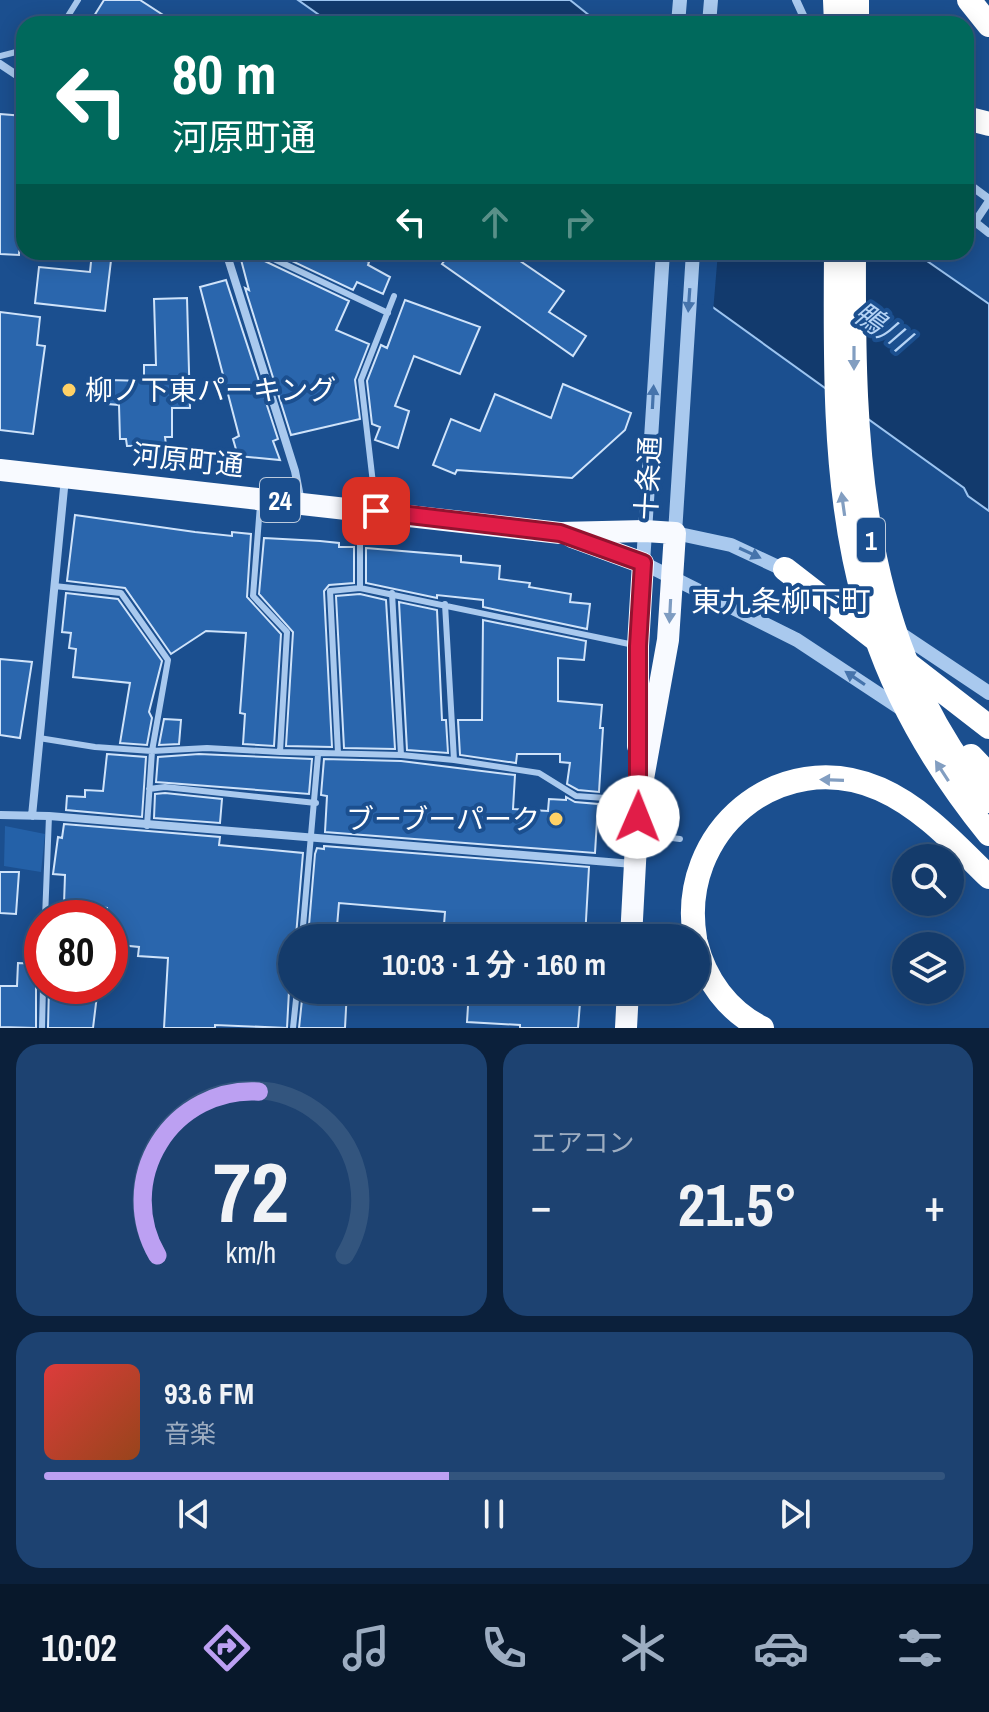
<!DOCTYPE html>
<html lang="ja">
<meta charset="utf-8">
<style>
body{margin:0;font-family:"Archivo Narrow","Noto Sans JP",sans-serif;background:#1d4271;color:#f1f3f6;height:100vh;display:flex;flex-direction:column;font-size:30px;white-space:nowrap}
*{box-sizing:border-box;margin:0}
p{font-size:26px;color:#9dadc1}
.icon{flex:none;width:44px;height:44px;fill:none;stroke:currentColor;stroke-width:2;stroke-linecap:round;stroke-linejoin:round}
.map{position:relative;height:1028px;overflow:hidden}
.side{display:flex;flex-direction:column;gap:16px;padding:16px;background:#0b203b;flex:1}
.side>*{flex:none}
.hud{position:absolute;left:16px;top:16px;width:958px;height:244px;border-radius:24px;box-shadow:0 4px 20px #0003,0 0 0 2px #33557e;background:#00695c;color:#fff;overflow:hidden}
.fabs{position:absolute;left:892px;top:844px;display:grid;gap:16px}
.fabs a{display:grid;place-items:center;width:72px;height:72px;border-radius:50%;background:#143b6b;box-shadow:0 4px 20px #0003,0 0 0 2px #33557e;font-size:40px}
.speed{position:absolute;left:24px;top:900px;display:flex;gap:16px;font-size:40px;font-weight:700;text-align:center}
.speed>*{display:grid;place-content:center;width:104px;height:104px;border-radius:50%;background:#143b6b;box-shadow:0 4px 20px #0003,0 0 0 2px #33557e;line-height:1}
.speed .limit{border:12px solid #d22;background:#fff;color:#111}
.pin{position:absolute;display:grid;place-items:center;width:68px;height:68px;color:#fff;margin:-34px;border-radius:16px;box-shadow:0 4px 12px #0006}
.me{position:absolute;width:88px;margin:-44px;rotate:1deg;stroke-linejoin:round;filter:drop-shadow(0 0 6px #0008)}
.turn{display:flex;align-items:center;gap:28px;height:168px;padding:0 24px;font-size:36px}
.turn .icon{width:104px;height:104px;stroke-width:2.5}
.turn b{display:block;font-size:56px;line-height:68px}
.lanes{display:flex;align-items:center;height:76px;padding:0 24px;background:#0003;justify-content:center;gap:40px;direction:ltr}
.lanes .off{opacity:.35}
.big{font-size:60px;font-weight:700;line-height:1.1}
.side .widget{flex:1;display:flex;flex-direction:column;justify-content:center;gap:12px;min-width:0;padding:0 28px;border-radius:24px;background:#1d4271}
.side .dial{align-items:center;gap:0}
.dial svg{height:208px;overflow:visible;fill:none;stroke:#33557e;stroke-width:7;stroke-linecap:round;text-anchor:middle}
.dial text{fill:#f1f3f6;stroke:none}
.song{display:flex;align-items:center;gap:24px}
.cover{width:96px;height:96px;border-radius:12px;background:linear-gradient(135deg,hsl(0 70% 55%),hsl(20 70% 35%))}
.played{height:8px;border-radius:4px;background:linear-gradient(90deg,#bca0f2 45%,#33557e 45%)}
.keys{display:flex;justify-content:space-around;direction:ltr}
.heat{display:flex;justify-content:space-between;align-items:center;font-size:44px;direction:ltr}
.side .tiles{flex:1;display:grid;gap:16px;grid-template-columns:1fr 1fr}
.widget:last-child{grid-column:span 2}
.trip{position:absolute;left:278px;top:924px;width:432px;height:80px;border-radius:40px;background:#143b6b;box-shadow:0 4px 20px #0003,0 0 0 2px #33557e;font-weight:700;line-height:80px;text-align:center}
.tab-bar{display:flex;height:128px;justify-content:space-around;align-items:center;background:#08182b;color:#9dadc1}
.tab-bar .icon{width:56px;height:56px}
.tab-bar .on{color:#bca0f2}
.tab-bar b{font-size:36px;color:#f1f3f6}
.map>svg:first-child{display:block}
.green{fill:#2461a8}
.water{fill:#123a6d;stroke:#9cc4f0;stroke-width:2}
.pier{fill:#1b4f8f}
.building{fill:#2a66ad;stroke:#cfe3fa;stroke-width:2}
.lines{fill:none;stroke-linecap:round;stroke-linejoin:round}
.service{stroke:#a9c9ee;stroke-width:6}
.minor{stroke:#a9c9ee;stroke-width:8}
.tertiary{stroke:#a9c9ee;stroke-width:14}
.trunk{stroke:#f8faff;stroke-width:22}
.motorway{stroke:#fff;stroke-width:24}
.motorway-bridge{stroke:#fff;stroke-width:24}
.oneway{fill:#4674ac}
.oneway2{fill:#829ec1}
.oneway3{fill:#7e9cc1}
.route-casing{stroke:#92132f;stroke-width:20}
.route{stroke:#e11d48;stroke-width:14}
.poi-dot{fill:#ffd166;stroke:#1b4f8f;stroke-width:3}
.labels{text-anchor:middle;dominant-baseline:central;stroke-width:8;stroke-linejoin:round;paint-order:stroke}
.shield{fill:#1b4f8f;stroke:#bbcadd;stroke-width:2}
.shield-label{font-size:26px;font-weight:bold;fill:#fff}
.poi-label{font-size:28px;fill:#fff;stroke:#1b4f8f;text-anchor:start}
.street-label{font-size:28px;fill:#fff;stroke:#1b4f8f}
.water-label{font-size:30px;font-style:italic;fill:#b5d3f5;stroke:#1b4f8f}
.neighbourhood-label{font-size:30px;fill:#fff;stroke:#1b4f8f}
</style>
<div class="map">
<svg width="989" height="1028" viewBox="0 0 989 1028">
<rect width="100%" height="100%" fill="#1b4f8f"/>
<!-- green -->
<path class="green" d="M5,826L45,834L41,872L4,866Z"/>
<!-- water -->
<path class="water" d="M298,0H570L600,24H332Z
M636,252H914L989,304V511L968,496L964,488Z"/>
<!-- pier -->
<path class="pier" d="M640,252H718L713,312L639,259Z"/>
<!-- building -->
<path class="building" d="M104,0H140L177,24H89Z
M0,114L24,116L19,255L0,254Z
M92,252H112L105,311L35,303L39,267L90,272Z
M239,252H253L256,257L349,301L336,330L369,344L355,380L360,419L291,435L245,288L249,290Z
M273,252H347L369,262L368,265L390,277L383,294L357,282L353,290Z
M451,252H507L564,291L549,312L586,336L573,356L442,264Z
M226,280L278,439L273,441L280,460L238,456L233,439L239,436L200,287Z
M187,298L190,408H172V437H165L166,445L127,446L126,439H120L119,405L108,404L110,380L144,381V365H156L154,299Z
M405,300L480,327L460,374L414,356L395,406L409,411L398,448L375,440L380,427L372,424L367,381L381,345L387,348Z
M0,312L40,317L37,345L45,346L33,434L0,430Z
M563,384L631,413L625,430L572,478L457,470L455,474L433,465L451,419L480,431L495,394L551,418Z
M75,515L195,532L232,536V532L251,534L247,597L281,634L274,746L243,744L245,714L240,713L246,633L206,631L171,654L125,588L67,581Z
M264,538L320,541L339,543V547H354V583L329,585L324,591L332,747L286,746L293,632L259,594Z
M366,548L461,556V562L500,566L499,579L530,583L529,587L571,594L570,602L590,604L587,629L483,607V600L437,595V598L366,583Z
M66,593L118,599L162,661L149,712L152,718L147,745L120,743L130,683L73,677L76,649L69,648L71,633L62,632Z
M360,594L386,600L395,749L344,748L336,596Z
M399,602L437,610L442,720H446L448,753L407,750Z
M483,620L586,641L584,660L558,658V701L602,705L600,728H603L599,792L578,790L567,784L570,763L560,762V754H517L516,763L460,755L458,720H482Z
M0,659L32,662L20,738L0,735Z
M164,719L181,720L179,744L159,745Z
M107,754L146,757L142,817L66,810L67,796L85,797V790L103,791Z
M199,754L312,759L309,794L156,782L158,757Z
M324,759L401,761L515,775L513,809L548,811L549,799L566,800V797L575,802L598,804L595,853L325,832L327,796L321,795Z
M165,793L222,799L220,823L154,818L155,794Z
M64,824L220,837L219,845L303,853L296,936L292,935L287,1028L215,1025V1028H164L168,958L138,956L139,947L110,944L107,908L64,904L65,875L53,874L58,837L62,838Z
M324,846L589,867L585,938H443L445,912L339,903L336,938L308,937L315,854L317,848L324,849Z
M0,872H19L16,914L0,913Z
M18,963L36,964V1028L0,1027V986H17Z
M49,986H91L90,995H97L93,1028H48Z
M303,990H347L345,1028H299Z
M469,990H581L578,1028H520V1025L467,1022Z"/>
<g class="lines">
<!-- service -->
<path class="service" d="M63,24L78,0
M0,56L24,50
M259,252L388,313
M72,255V252
M260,505L253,596L287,632L280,752L401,755L454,760L539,773L576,796L635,800
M376,509L361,380L394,296
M360,515V588
M54,586L121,593L168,660L152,751L147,826
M392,593L401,755
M445,604L454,760
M39,738L95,747L152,751L207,748L280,752
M338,753L330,591L360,588L634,645
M149,789L165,787L316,803
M640,834L680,839
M45,918L49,816
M302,938L318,755
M42,1028L43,986
M293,1028L297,990"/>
<!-- minor -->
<path class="minor" d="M796,0L807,24
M0,64L24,80
M966,182L989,199
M989,201L975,222L989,233
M226,252L295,471L301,502
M0,815L49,816L633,864
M32,816L65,478"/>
<!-- tertiary -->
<path class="tertiary" d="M678,24L680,0
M709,24L711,0
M663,252L643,563L797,640L903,710
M693,252L675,533L731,545L789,572
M895,630L989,693"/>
<!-- trunk -->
<path class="trunk" d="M0,470L560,533L645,531L675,533L668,640L639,801
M572,537L643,563L638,646V746
M631,938L639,788
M626,1028L628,990"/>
<!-- motorway -->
<path class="motorway" d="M835,0L836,24
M969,0L989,25
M857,24V0
M966,118L989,124
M785,569L989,727
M971,756L989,775
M695,938C677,832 779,745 880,789C923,808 956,845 989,877
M696,943C705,980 728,1011 762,1028"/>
<!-- motorway-bridge -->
<path class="motorway-bridge" d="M836,252C834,483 836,645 989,834
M854,252C853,447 857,643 989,801"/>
</g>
<!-- one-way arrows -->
<defs><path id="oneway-solid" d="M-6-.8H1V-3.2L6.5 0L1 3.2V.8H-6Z" transform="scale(2)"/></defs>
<g class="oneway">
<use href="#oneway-solid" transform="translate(689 300) rotate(94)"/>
<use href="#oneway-solid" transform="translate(653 397) rotate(-87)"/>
<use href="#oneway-solid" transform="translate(750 553) rotate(25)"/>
<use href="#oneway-solid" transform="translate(855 678) rotate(-146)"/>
</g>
<g class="oneway2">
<use href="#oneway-solid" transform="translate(854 358) rotate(90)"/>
<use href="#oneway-solid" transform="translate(843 504) rotate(-98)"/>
<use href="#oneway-solid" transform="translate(942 771) rotate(-123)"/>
<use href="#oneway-solid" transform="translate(832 780) rotate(-178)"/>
</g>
<use class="oneway3" href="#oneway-solid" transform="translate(670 611) rotate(93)"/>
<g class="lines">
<defs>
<path id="route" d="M376,511L560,533L643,563L638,646V817"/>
</defs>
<!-- route casing -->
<use href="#route" class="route-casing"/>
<!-- route -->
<use href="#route" class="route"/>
</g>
<!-- markers -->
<g class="poi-dot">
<circle cx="69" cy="390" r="8"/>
<circle cx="556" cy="819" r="8"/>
</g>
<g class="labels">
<!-- shield labels -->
<g class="shield">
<rect x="260" y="478" width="40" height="44" rx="6"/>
<rect x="857" y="518" width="28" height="44" rx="6"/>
</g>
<g class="shield-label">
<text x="280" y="500">24</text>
<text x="871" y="540">1</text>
</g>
<!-- poi labels -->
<g class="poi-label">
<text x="85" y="390">柳ノ下東パーキング</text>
<text x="540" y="819" text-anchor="end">ブーブーパーク</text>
</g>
<!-- street labels -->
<g class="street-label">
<text transform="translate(188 460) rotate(6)">河原町通</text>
<text transform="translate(648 478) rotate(-87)">十条通</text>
</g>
<!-- water labels -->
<g class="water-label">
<text transform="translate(882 326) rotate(35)">鴨川</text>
</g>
<!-- neighbourhood labels -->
<g class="neighbourhood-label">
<text x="781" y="601">東九条柳下町</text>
</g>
</g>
</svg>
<div class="fabs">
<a><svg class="icon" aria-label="search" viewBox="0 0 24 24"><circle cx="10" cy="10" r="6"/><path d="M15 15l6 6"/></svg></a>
<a><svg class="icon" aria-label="layers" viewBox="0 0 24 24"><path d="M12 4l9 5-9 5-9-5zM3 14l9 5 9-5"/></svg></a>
</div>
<div class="speed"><div class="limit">80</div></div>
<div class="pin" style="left:376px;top:511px;background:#d93025"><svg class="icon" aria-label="arrive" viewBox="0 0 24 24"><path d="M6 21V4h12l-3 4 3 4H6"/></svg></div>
<svg class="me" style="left:638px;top:817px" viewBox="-20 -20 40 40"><circle r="19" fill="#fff"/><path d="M0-13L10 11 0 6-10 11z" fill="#e11d48"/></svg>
<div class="trip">10:03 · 1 分 · 160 m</div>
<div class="hud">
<div class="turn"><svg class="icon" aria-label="left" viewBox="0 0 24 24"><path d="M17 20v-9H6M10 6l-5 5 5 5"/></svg><div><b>80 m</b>河原町通</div></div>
<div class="lanes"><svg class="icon" aria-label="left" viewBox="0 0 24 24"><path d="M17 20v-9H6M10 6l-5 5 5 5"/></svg><svg class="icon off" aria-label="ahead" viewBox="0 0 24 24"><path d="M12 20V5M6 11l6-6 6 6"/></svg><svg class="icon off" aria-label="right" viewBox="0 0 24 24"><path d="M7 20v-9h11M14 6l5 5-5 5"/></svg></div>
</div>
</div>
<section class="side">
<div class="tiles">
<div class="widget dial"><svg viewBox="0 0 100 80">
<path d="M14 69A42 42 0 1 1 86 69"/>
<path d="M14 69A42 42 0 0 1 53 6" stroke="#bca0f2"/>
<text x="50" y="56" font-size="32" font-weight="700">72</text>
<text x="50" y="72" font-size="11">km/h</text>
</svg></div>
<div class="widget"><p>エアコン</p>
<div class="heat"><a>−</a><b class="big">21.5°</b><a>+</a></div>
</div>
<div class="widget">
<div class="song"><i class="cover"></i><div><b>93.6 FM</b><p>音楽</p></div></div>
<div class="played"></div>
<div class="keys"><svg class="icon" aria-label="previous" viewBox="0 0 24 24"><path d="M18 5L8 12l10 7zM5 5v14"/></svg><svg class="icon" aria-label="pause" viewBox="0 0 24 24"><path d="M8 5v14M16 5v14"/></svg><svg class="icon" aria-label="next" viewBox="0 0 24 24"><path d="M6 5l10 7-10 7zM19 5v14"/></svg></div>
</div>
</div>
</section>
<nav class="tab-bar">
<b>10:02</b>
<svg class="icon on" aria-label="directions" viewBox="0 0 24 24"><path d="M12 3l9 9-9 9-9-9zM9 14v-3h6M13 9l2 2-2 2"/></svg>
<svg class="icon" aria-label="music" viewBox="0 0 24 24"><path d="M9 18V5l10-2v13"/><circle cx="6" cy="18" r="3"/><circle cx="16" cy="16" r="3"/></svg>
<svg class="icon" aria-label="phone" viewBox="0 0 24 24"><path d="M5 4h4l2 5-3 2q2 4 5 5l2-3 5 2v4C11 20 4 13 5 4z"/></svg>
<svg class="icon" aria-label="climate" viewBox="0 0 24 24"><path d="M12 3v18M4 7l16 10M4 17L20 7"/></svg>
<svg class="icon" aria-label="car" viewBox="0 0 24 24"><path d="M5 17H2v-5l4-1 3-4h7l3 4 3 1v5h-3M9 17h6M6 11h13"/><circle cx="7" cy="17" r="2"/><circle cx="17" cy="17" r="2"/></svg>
<svg class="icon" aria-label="filters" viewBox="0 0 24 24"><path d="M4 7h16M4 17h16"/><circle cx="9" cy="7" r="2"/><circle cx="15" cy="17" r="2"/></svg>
</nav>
